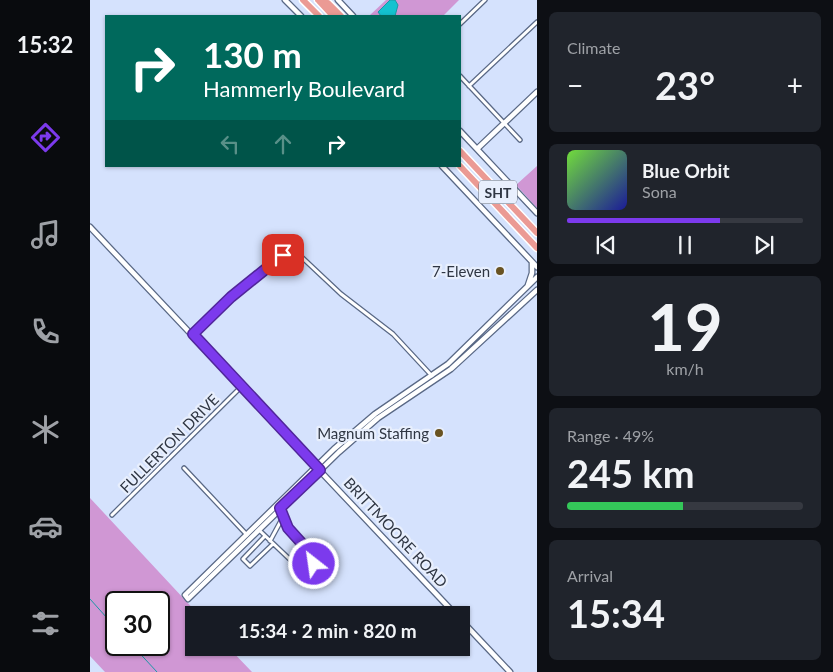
<!DOCTYPE html>
<meta charset="utf-8">
<style>
body{margin:0;font-family:Lato,sans-serif;background:#20242c;color:#f1f3f6;height:100vh;display:flex;flex-direction:column;font-size:19px;white-space:nowrap}
*{box-sizing:border-box;margin:0}
p{font-size:16px;color:#9ea1a6}
.icon{flex:none;width:28px;height:28px;fill:none;stroke:currentColor;stroke-width:2;stroke-linecap:round;stroke-linejoin:round}
.map{position:relative;flex:1;overflow:hidden}
.side{display:flex;flex-direction:column;gap:12px;padding:12px;background:#0d0f14;width:296px}
.side>*{flex:none}
.hud{position:absolute;left:15px;top:15px;width:356px;height:152px;border-radius:0px;box-shadow:0 1px 4px #0004;background:#00695c;color:#fff;overflow:hidden}
.speed{position:absolute;left:15px;top:591px;display:flex;gap:10px;font-size:25px;font-weight:700;text-align:center}
.speed>*{display:grid;place-content:center;width:65px;height:65px;border-radius:50%;background:#171b24;box-shadow:0 1px 4px #0004;line-height:1}
.speed .limit{border:2px solid #111;border-radius:8px;background:#fff;color:#111}
.pin{position:absolute;display:grid;place-items:center;width:42px;height:42px;color:#fff;margin:-21px;border-radius:10px;box-shadow:0 2px 8px #0006}
.me{position:absolute;width:55px;margin:-28px;rotate:330deg;stroke-linejoin:round;filter:drop-shadow(0 0 4px #0008)}
.turn{display:flex;align-items:center;gap:18px;height:105px;padding:0 15px;font-size:22px}
.turn .icon{width:65px;height:65px;stroke-width:2.5}
.turn b{display:block;font-size:35px;line-height:42px}
.lanes{display:flex;align-items:center;height:48px;padding:0 15px;background:#0003;justify-content:center;gap:25px;direction:ltr}
.lanes .off{opacity:.35}
.big{font-size:38px;font-weight:700;line-height:1.1}
.side .widget{flex:1;display:flex;flex-direction:column;justify-content:center;gap:8px;min-width:0;padding:0 18px;border-radius:8px;background:#20242c}
.side .dial{align-items:center;gap:0}
.dial b{font-size:65px;line-height:1}
.song{display:flex;align-items:center;gap:15px}
.cover{width:60px;height:60px;border-radius:8px;background:linear-gradient(135deg,hsl(100 70% 55%),hsl(240 70% 35%))}
.played{height:5px;border-radius:2px;background:linear-gradient(90deg,#7c3aed 65%,#363941 65%)}
.keys{display:flex;justify-content:space-around;direction:ltr}
.heat{display:flex;justify-content:space-between;align-items:center;font-size:28px;direction:ltr}
.charge{height:8px;border-radius:4px;background:linear-gradient(90deg,#34c759 49%,#363941 0)}
.trip{position:absolute;left:95px;top:606px;width:285px;height:50px;border-radius:0px;background:#171b24;box-shadow:0 1px 4px #0004;font-weight:700;line-height:50px;text-align:center}
main{display:flex;flex:1;min-height:0}
.dock{display:flex;flex-direction:column;width:90px;justify-content:space-around;align-items:center;background:#090b0e;color:#9ea1a6}
.dock .icon{width:35px;height:35px}
.dock .active{color:#7c3aed}
.dock b{font-size:22px;color:#f1f3f6}
.map>svg:first-child{display:block}
.green{fill:#d097d4;fill-rule:evenodd}
.water{fill:#14c2d0;stroke:#1c98a6}
.lines{fill:none;stroke-linecap:round;stroke-linejoin:round}
.stream{stroke:#1c98a6;stroke-width:1}
.street-casing{stroke:#596885;stroke-width:5.5}
.secondary-casing{stroke:#596885;stroke-width:7}
.highway-casing{stroke:#fff;stroke-width:9}
.street{stroke:#fff;stroke-width:3}
.secondary{stroke:#fff;stroke-width:4.5}
.highway{stroke:#eb9a94;stroke-width:6}
.route-casing{stroke:#51269a;stroke-width:12}
.route{stroke:#7c3aed;stroke-width:9}
.poi-dot{fill:#695322;stroke:#e8effd;stroke-width:2}
.labels{text-anchor:middle;dominant-baseline:central;stroke-width:4.5;stroke-linejoin:round;paint-order:stroke}
.shield{fill:#e8effd;stroke:#666e7b;stroke-width:1}
.shield-label{font-size:14px;font-weight:bold;fill:#2f3643}
.poi-label{font-size:15px;fill:#2f3643;stroke:#e8effd;text-anchor:end}
.street-label{font-size:15px;fill:#2f3643;stroke:#e8effd}
</style>
<main>
<nav class="dock">
<b>15:32</b>
<svg class="icon active" aria-label="directions" viewBox="0 0 24 24"><path d="M12 3l9 9-9 9-9-9zM9 14v-3h6M13 9l2 2-2 2"/></svg>
<svg class="icon" aria-label="music" viewBox="0 0 24 24"><path d="M9 18V5l10-2v13"/><circle cx="6" cy="18" r="3"/><circle cx="16" cy="16" r="3"/></svg>
<svg class="icon" aria-label="phone" viewBox="0 0 24 24"><path d="M5 4h4l2 5-3 2q2 4 5 5l2-3 5 2v4C11 20 4 13 5 4z"/></svg>
<svg class="icon" aria-label="climate" viewBox="0 0 24 24"><path d="M12 3v18M4 7l16 10M4 17L20 7"/></svg>
<svg class="icon" aria-label="car" viewBox="0 0 24 24"><path d="M5 17H2v-5l4-1 3-4h7l3 4 3 1v5h-3M9 17h6M6 11h13"/><circle cx="7" cy="17" r="2"/><circle cx="17" cy="17" r="2"/></svg>
<svg class="icon" aria-label="filters" viewBox="0 0 24 24"><path d="M4 7h16M4 17h16"/><circle cx="9" cy="7" r="2"/><circle cx="15" cy="17" r="2"/></svg>
</nav>
<div class="map">
<svg width="447" height="672" viewBox="0 0 447 672">
<rect width="100%" height="100%" fill="#d5e2fd"/>
<!-- green -->
<path class="green" d="M296,0H369L353,16H279Z
M447,166V208L426,185Z
M0,498L109,615H104V648H139L162,672H15L0,656ZM26,602H69V645H26Z"/>
<!-- water -->
<path class="water" d="M300,0H305L308,5L305,16H291L288,12Z"/>
<g class="lines">
<!-- stream -->
<path class="stream" d="M0,599L26,628
M42,645L67,672"/>
<defs>
<path id="street" d="M370,24L395,0
M370,76L430,140
M379,86L447,22
M103,334L141,297L202,248L251,294L303,334L342,376
M94,468L157,535
M22,515L151,387
M169,530L211,570C219,569 223,566 225,557L198,528L190,508
M175,536L153,559L160,566L183,544
M180,541L193,517"/>
<path id="secondary" d="M195,0L211,16
M248,0L263,16
M370,131L447,213
M387,149L447,92
M352,166L447,267
M0,227L366,615
M447,277L358,364L285,414L244,449L95,595L98,599L249,452L288,418L361,369L447,290
M438,285L442,273V262
M371,620L420,672"/>
<path id="highway" d="M213,0L229,16
M228,0L238,3L251,16
M229,1L243,16
M370,151L447,233
M370,166L447,248"/>
</defs>
<!-- street casing -->
<use href="#street" class="street-casing"/>
<!-- secondary casing -->
<use href="#secondary" class="secondary-casing"/>
<!-- highway casing -->
<use href="#highway" class="highway-casing"/>
<!-- street -->
<use href="#street" class="street"/>
<!-- secondary -->
<use href="#secondary" class="secondary"/>
<!-- highway -->
<use href="#highway" class="highway"/>
</g>
<g class="lines">
<defs>
<path id="route" d="M193,255L141,297L103,334L230,470L190,508L198,528L225,558L224,564"/>
</defs>
<!-- route casing -->
<use href="#route" class="route-casing"/>
<!-- route -->
<use href="#route" class="route"/>
</g>
<!-- markers -->
<g class="poi-dot">
<circle cx="410" cy="271" r="5"/>
<circle cx="349" cy="433" r="5"/>
</g>
<g class="labels">
<!-- shield labels -->
<rect class="shield" x="389" y="180.5" width="38" height="23" rx="4"/>
<g class="shield-label">
<text x="408" y="192">SHT</text>
</g>
<!-- poi labels -->
<g class="poi-label">
<text x="400" y="271">7-Eleven</text>
<text x="339" y="433">Magnum Staffing</text>
</g>
<!-- street labels -->
<g class="street-label">
<text transform="translate(79 443) rotate(-45)">FULLERTON DRIVE</text>
<text transform="translate(306 532) rotate(47)">BRITTMOORE ROAD</text>
</g>
</g>
</svg>
<div class="speed"><div class="limit">30</div></div>
<div class="pin" style="left:193px;top:255px;background:#d93025"><svg class="icon" aria-label="arrive" viewBox="0 0 24 24"><path d="M6 21V4h12l-3 4 3 4H6"/></svg></div>
<svg class="me" style="left:224px;top:564px" viewBox="-20 -20 40 40"><circle r="17" fill="#7c3aed" stroke="#fff" stroke-width="3"/><path d="M0-11L8 9 0 5-8 9z" fill="#fff"/></svg>
<div class="trip">15:34 · 2 min · 820 m</div>
<div class="hud">
<div class="turn"><svg class="icon" aria-label="right" viewBox="0 0 24 24"><path d="M7 20v-9h11M14 6l5 5-5 5"/></svg><div><b>130 m</b>Hammerly Boulevard</div></div>
<div class="lanes"><svg class="icon off" aria-label="left" viewBox="0 0 24 24"><path d="M17 20v-9H6M10 6l-5 5 5 5"/></svg><svg class="icon off" aria-label="ahead" viewBox="0 0 24 24"><path d="M12 20V5M6 11l6-6 6 6"/></svg><svg class="icon" aria-label="right" viewBox="0 0 24 24"><path d="M7 20v-9h11M14 6l5 5-5 5"/></svg></div>
</div>
</div>
<section class="side">
<div class="widget"><p>Climate</p>
<div class="heat"><a>−</a><b class="big">23°</b><a>+</a></div>
</div>
<div class="widget">
<div class="song"><i class="cover"></i><div><b>Blue Orbit</b><p>Sona</p></div></div>
<div class="played"></div>
<div class="keys"><svg class="icon" aria-label="previous" viewBox="0 0 24 24"><path d="M18 5L8 12l10 7zM5 5v14"/></svg><svg class="icon" aria-label="pause" viewBox="0 0 24 24"><path d="M8 5v14M16 5v14"/></svg><svg class="icon" aria-label="next" viewBox="0 0 24 24"><path d="M6 5l10 7-10 7zM19 5v14"/></svg></div>
</div>
<div class="widget dial"><b>19</b><p>km/h</p></div>
<div class="widget"><p>Range · 49%</p><b class="big">245 km</b><div class="charge"></div></div>
<div class="widget"><p>Arrival</p><b class="big">15:34</b></div>
</section>
</main>
